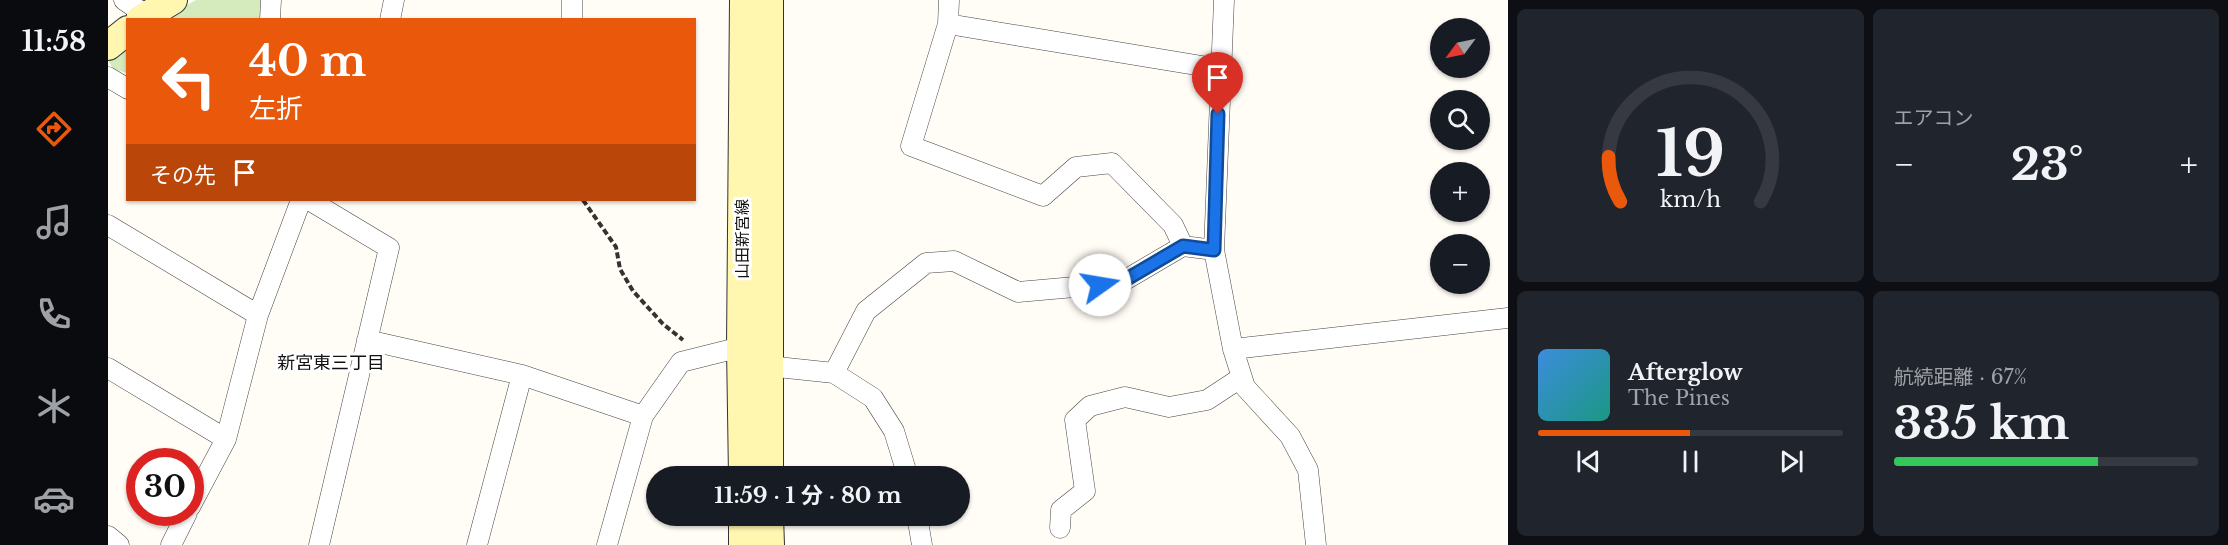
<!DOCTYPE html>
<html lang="ja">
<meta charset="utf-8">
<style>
body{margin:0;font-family:"Libre Baskerville","Noto Sans JP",serif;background:#20242c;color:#f1f3f6;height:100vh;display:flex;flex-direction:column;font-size:22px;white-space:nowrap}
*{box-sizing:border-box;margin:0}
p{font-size:20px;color:#9ea1a6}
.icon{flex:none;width:33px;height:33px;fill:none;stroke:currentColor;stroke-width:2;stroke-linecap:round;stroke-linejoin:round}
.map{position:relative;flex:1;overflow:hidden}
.drawer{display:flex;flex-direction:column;gap:9px;padding:9px;background:#0d0f14;width:720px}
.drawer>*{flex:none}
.banner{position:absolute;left:18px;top:18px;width:570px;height:183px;border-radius:0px;box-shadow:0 2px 4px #0004;background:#ea580c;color:#fff;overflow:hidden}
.needle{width:39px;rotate:237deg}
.buttons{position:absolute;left:1322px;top:18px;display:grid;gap:12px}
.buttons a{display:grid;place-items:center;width:60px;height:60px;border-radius:50%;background:#171b24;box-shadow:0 2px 4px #0004;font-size:30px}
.speed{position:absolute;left:18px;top:448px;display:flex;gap:12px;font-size:30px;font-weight:700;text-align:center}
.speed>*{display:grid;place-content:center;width:78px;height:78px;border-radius:50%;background:#171b24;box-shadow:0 2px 4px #0004;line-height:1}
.speed .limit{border:9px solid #d22;background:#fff;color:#111}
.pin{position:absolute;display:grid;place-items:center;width:51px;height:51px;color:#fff;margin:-62px -26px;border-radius:50% 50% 50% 0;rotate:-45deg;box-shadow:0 0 6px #0007}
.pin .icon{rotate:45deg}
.me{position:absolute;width:66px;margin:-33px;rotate:77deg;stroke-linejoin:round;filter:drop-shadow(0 0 4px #0008)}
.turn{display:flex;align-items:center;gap:21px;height:126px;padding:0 24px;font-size:27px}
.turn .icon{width:78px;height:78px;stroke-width:2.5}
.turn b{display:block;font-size:42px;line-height:51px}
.then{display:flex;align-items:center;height:57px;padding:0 24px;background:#0003;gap:12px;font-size:22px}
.big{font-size:45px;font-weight:700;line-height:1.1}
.drawer .card{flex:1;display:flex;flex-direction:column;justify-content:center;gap:9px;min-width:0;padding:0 21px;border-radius:9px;background:#20242c}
.drawer .dial{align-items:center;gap:0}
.dial svg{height:156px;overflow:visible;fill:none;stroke:#363941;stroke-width:7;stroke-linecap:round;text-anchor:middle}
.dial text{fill:#f1f3f6;stroke:none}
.song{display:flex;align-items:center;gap:18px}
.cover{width:72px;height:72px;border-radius:9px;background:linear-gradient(135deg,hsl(210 70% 55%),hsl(170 70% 35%))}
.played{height:6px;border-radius:3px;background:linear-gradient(90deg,#ea580c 50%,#363941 50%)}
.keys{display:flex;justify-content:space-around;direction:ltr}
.heat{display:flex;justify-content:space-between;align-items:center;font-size:33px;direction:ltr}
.charge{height:9px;border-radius:4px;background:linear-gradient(90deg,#34c759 67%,#363941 0)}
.drawer .tiles{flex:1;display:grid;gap:9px;grid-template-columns:repeat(2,1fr)}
.trip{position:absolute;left:538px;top:466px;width:324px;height:60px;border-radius:30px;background:#171b24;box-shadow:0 2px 4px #0004;font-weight:700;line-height:60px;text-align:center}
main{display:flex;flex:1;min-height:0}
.menu{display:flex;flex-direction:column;width:108px;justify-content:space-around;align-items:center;background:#090b0e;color:#9ea1a6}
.menu .icon{width:42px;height:42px}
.menu .current{color:#ea580c}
.menu b{font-size:27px;color:#f1f3f6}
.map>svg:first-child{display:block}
.green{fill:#d5ebbd}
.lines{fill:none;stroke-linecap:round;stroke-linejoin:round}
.street-casing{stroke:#444;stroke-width:21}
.secondary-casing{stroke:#333;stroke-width:30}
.path{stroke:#333;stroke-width:4;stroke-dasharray:6 3;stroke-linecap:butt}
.street{stroke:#fff;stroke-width:20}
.secondary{stroke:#fff6b0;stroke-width:28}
.route-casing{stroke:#114b97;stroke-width:15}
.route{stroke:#1a73e8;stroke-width:10}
.labels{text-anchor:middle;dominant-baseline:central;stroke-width:6;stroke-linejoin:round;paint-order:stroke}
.street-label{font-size:16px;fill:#111;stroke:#fff}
.neighbourhood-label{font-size:18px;fill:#111;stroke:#fff}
</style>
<main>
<nav class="menu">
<b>11:58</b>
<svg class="icon current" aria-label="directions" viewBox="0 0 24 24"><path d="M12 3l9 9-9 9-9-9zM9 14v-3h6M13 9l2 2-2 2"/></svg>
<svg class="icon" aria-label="music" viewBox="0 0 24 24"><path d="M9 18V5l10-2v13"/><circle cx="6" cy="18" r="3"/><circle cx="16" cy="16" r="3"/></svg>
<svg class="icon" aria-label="phone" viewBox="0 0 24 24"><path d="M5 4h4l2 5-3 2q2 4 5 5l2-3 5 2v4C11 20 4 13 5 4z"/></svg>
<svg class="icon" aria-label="climate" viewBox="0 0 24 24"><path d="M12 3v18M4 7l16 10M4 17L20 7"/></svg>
<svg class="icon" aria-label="car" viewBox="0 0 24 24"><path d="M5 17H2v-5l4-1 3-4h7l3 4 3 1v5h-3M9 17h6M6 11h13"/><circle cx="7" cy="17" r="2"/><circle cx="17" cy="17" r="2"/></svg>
</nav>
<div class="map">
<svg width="1400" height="545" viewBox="0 0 1400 545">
<rect width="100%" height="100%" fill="#fffdf5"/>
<!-- green -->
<path class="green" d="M88,0H157L155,19L53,20Z
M19,43V73L5,69L0,60Z"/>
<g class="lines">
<defs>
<path id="street" d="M16,0L38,15
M464,0V20
M841,0L840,24L803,146L935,196L968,167L1004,163L1065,225L1075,246
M1116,0L1106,250L1125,349L1137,387L1182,436L1200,470L1208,545
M162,20L163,0
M282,20L286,0
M840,24L1112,69
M0,77L20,89
M201,200L281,248L211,545
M0,225L150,315
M259,340L414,375L535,416
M1125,349L1400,318
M660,366L726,373L765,398L786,431L800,477
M0,368L118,439
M726,373L758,311L818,263L846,261L910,292L1012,283L1075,246L1106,250
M82,507L118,439L150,315L193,200
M809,516L814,545
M952,528L953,510L977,491L967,420L982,406L1017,397L1061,407L1099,400L1134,377
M0,536L11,545
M63,545L79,513
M369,545L414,375
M499,545L535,416L573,362L633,347"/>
<path id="secondary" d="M32,20L65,0
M0,46L20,30
M635,477L633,347L636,0
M661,477V0
M635,516V545
M661,516L662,545"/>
</defs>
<!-- street casing -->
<use href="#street" class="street-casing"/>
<!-- secondary casing -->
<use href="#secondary" class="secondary-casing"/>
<!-- path -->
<path class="path" d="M475,200L508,247L512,269L525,291L555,324L575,340"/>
<!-- street -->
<use href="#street" class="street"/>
<!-- secondary -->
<use href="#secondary" class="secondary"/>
</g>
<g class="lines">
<defs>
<path id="route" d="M992,285L1012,283L1075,246L1106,250L1110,114"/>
</defs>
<!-- route casing -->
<use href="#route" class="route-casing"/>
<!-- route -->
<use href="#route" class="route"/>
</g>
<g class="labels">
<!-- street labels -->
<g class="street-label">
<text transform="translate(634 239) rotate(-90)">山田新宮線</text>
</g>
<!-- neighbourhood labels -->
<g class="neighbourhood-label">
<text x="223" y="363">新宮東三丁目</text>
</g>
</g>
</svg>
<div class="buttons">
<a><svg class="needle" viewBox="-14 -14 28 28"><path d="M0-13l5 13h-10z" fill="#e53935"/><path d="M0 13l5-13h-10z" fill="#9ea1a6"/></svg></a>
<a><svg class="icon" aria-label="search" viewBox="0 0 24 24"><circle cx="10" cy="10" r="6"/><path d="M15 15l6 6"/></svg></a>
<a>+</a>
<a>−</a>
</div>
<div class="speed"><div class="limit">30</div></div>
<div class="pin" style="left:1110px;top:114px;background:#d93025"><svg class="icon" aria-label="arrive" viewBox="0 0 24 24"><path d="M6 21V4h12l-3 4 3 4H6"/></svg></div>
<svg class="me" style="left:992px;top:285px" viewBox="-20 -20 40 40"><circle r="19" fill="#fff"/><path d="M0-13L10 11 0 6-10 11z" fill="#1a73e8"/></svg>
<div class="trip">11:59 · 1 分 · 80 m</div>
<div class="banner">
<div class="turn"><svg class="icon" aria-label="left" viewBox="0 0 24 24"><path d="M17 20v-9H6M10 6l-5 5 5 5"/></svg><div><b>40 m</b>左折</div></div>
<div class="then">その先<svg class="icon" aria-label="arrive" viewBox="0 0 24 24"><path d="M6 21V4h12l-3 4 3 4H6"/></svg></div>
</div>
</div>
<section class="drawer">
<div class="tiles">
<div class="card dial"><svg viewBox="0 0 100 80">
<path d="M14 69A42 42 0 1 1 86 69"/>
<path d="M14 69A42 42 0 0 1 8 46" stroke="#ea580c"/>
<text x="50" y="56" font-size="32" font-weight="700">19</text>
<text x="50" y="72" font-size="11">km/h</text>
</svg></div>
<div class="card"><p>エアコン</p>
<div class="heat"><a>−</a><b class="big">23°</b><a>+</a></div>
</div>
<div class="card">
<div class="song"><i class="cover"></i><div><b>Afterglow</b><p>The Pines</p></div></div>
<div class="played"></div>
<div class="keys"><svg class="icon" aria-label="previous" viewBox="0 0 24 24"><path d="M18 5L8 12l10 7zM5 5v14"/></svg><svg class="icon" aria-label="pause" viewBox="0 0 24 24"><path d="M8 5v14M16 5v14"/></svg><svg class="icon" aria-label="next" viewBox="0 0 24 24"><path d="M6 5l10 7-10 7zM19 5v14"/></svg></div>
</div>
<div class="card"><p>航続距離 · 67%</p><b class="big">335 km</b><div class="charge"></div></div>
</div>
</section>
</main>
